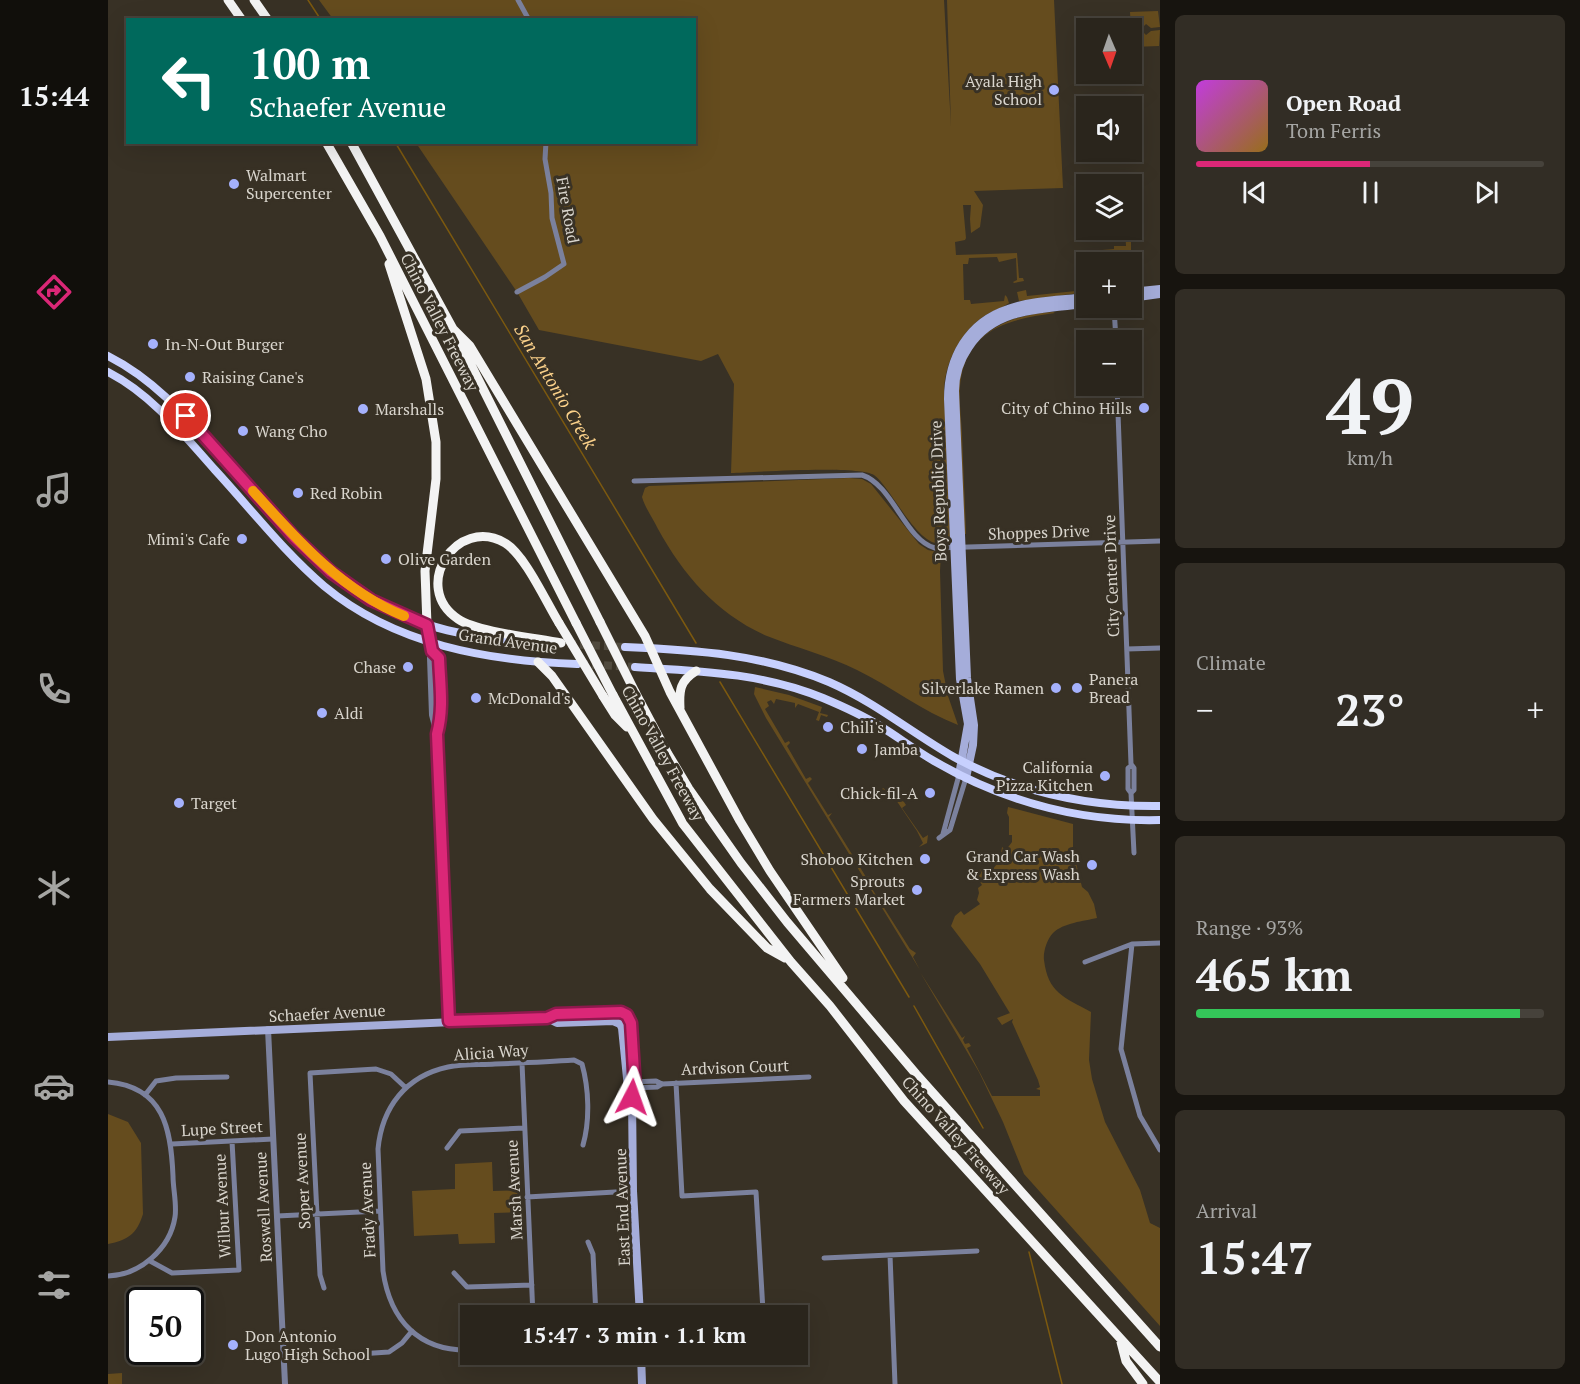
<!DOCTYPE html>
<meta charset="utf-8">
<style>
body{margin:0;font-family:"PT Serif",serif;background:#322d25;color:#f1f3f6;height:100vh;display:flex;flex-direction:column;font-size:22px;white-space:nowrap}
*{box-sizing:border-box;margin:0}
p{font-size:20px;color:#a5a5a3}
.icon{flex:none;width:33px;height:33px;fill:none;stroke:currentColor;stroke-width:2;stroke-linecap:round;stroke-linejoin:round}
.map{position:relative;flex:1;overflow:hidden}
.drawer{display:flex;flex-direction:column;gap:15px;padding:15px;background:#17140f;width:420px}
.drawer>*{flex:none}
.guide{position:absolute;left:18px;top:18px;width:570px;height:126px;border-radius:0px;box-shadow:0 6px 24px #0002,0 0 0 2px #46423b;background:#00695c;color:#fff;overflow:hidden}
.needle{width:39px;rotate:178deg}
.tools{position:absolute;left:968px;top:18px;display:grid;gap:12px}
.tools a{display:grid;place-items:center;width:66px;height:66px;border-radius:0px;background:#2a251c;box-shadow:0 6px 24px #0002,0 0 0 2px #46423b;font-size:30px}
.speed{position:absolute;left:18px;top:1287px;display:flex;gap:12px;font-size:30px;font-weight:700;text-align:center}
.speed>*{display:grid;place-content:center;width:78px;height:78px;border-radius:50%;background:#2a251c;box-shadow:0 6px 24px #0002,0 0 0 2px #46423b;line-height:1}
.speed .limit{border:3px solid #111;border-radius:9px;background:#fff;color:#111}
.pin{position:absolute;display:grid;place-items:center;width:51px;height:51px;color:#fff;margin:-26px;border:3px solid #fff;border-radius:50%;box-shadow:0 2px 6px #0007}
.me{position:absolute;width:66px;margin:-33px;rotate:4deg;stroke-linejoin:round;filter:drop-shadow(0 0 4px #0008)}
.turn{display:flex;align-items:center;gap:21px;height:126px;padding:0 24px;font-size:27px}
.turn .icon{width:78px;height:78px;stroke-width:2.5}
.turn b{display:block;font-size:42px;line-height:51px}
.big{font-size:45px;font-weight:700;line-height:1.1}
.drawer .tile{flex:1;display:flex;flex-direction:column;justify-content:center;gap:9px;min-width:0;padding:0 21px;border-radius:9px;background:#322d25}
.drawer .dial{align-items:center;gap:0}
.dial b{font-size:78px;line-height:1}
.song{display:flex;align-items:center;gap:18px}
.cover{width:72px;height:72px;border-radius:9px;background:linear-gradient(135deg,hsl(290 70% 55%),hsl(40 70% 35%))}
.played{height:6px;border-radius:3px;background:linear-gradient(90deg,#db2777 50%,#46423b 50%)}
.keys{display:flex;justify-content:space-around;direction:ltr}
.heat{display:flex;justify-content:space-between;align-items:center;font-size:33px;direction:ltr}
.charge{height:9px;border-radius:4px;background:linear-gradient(90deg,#34c759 93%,#46423b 0)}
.trip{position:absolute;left:352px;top:1305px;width:348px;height:60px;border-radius:0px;background:#2a251c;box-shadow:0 6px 24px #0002,0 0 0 2px #46423b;font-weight:700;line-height:60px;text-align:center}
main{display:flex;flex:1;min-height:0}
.tabs{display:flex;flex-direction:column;width:108px;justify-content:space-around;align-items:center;background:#110f0b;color:#a5a5a3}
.tabs .icon{width:42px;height:42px}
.tabs .selected{color:#db2777}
.tabs b{font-size:27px;color:#f1f3f6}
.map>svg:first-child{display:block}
.green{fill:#654c1e}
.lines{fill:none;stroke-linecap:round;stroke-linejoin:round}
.stream{stroke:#7c590f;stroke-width:1.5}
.primary-tunnel{stroke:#504a3e;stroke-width:8;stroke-dasharray:8 4;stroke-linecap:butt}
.minor{stroke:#7b819d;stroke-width:5}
.tertiary{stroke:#7b819d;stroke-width:6}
.secondary{stroke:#a5adda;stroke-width:8}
.primary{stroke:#c7d0fe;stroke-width:8}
.motorway{stroke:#f3f3f3;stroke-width:9}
.motorway-bridge{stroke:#f3f3f3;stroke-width:9}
.route-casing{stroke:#8e194d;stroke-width:15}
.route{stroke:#db2777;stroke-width:10}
.slow{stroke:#f59e0b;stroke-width:10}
.poi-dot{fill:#a5b1fc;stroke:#383125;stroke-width:2}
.labels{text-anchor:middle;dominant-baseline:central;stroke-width:6;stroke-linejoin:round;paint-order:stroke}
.poi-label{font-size:16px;fill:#d9d5cd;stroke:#383125;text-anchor:start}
.street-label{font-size:16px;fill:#d9d5cd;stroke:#383125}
.water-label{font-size:18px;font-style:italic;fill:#fbd18a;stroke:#383125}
</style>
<main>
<nav class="tabs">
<b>15:44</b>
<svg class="icon selected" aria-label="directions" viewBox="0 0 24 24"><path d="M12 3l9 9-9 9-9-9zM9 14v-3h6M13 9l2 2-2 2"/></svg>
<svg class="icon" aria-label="music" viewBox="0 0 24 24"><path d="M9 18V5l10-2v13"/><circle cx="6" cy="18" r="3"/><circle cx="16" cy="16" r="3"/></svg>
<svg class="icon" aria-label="phone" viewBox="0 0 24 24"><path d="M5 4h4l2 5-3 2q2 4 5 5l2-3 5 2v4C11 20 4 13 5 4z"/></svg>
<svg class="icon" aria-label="climate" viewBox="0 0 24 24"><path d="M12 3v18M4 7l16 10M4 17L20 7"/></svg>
<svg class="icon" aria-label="car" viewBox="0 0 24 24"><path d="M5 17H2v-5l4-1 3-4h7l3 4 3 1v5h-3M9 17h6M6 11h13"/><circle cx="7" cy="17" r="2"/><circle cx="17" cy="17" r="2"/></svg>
<svg class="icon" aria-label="filters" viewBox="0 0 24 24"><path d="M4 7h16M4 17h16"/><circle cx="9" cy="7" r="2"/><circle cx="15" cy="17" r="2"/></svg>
</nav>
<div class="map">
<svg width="1052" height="1384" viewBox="0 0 1052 1384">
<rect width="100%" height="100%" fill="#383125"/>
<!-- green -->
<path class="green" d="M211,0H836L843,126L839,0H946L955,188L866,191L875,205L872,227L863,233L862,219L863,205H855L858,238L857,240L847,242L848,255L909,253L911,278H915L916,281L906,283L905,282L909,280L908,258L891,262L889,257L861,258L860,264H855L856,300H862L863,304L896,301L897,295L899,297L901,303C894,308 884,311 876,316C852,333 838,360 836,389L842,535L840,541C814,558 785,489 766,475C751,465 648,472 623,473L626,384L610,354L593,361L431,330L409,292L308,143L586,142V20L225,19Z
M1050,11L1052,27L1043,28L1038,24L1034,28L1023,29L1022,12Z
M1052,30L1051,46L1024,47L1023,32L1034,31L1038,35L1043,31Z
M1023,229V256H1022L1021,251L997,252L996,257H994V250L1006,249V246H1018L1017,230Z
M918,290L919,296L978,290V292L911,301L909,292Z
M945,312L947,313C904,319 862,327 853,378C850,396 853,415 854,433C855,467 857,500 858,534H856C855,502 854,470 853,437C852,420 849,400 851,382C858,334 901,314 945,312Z
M741,478L754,479L763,484L811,544L820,550L833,553L832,571L835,671L840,696L850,725C814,711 784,687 749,670C721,656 689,648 659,636C609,614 576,576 550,529C545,518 537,508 534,497L537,488L541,486Z
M647,687L681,695L714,707L712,713L720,715L719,717L713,715L711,721L708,720L711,712L690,704L687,708V703L668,699L666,704L663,700L659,702L661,706L657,709L677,743L681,741L682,743L679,746L698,779L702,777L704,779L700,783L720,815L724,813L721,817L758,877L762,876L761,884L802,949L808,953L805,957L812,970L658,718L646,694Z
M775,788L796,802L798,805L794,808L815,838L820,835L819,843L811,847L815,843L809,831L786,797L782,799L778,798L780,793L775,789L771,793Z
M900,807L965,824V851L974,887L980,892L986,904L989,918C976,921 955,923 945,933C939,939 935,952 936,960C940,993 956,997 983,1012L981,1060L984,1079L997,1122L1032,1190L1042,1223L1052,1228V1326L916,1174L895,1122L871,1072L812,972L854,1038L857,1036L855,1040L857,1044L861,1043L863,1046L859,1048L884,1096H932V1090L928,1089L932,1087L930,1080L904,1022L905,1019L894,1025L889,1018L902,1013L903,1015L872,964L843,926L847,916L853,911L856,915L872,904L869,900L871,893L870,888L874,885L864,870L885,869L892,860L894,847L898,850L904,842V835H901V817L899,813Z
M0,1114L20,1122L33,1143L35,1214C29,1234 20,1240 0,1244Z
M384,1162L385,1191L414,1190L415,1212L386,1213L387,1243L351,1244L350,1234L306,1236L304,1191L347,1189V1164Z
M14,1373V1384H0V1374Z"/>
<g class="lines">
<!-- stream -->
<path class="stream" d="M200,0L213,20
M287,142L588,643
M612,682L801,997
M806,1006L875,1128
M921,1252L954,1384"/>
<!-- primary-tunnel -->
<path class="primary-tunnel" d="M460,644L517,647
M472,664L527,667"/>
<!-- minor -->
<path class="minor" d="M410,0L421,20
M409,292L437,277L456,264L444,218L443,193L437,159L438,142
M1006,308L1008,340
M1009,386L1023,764L1026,768V790L1023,793
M526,481L754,475C785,485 797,540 827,548L1052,541
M1019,649L1052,648
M1023,766L1020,768V789L1023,793L1026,853
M835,834L851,775
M831,838L842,830L858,778
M1024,944L1013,1049L1032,1116L1052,1150
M977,962L1024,944L1052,943
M414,1063L425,1316
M0,1082C56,1087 63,1129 65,1176C65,1189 69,1204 67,1217C62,1249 32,1275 0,1276
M524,1082L548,1081L554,1084L701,1077
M525,1088L549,1087L554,1084
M37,1095L48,1081L68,1078L119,1077
M64,1144L165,1139
M339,1148L352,1131L416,1128
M419,1197L525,1191
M169,1216L272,1211
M480,1242L485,1254L488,1316
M782,1255L787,1384
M716,1258L869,1251
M42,1261L64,1273L131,1270L124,1141
M346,1273L359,1287L424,1285
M216,1288L212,1275L202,1073L268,1069L283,1074L297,1087
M532,1313L558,1312L565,1315
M565,1316L655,1311L648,1192L574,1196L568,1083
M363,1350C311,1352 282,1320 275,1271L270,1149C274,1107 298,1076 340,1067C355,1064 372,1065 387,1064C413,1063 439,1062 466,1060L474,1064C481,1089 482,1120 475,1145
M221,1351L236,1355L281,1352L294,1343L304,1331"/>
<!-- tertiary -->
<path class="tertiary" d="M319,625L324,650L322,658L324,715L329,734L331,764L341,1021
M324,650L331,658L334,715L329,734
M160,1029L177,1384"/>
<!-- secondary -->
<path class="secondary" d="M1023,292L1052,289
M1023,298L1052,294
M851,775L860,724L852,679L840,399C840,358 860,322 900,309C924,300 953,300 978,297
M858,778L865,745L866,725L859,678L847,391C847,375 852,360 861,347C887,307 936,309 978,304
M439,1018L449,1023L505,1021L512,1024L514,1028L520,1088L524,1097
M0,1037L439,1018L448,1014L513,1012L518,1015L523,1023L527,1081V1088L524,1097L525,1191L532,1316
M533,1354L534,1384"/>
<!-- primary -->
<path class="primary" d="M0,356C44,378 76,414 109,451C156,503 201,562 261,599C310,629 367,638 422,642
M0,372C43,394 75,434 107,470C143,509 176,552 216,586C287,645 380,661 469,664
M517,647C588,650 654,654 721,682C767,702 804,733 846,757C910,792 980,807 1052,806
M527,667C591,671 655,673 715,698C734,706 754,715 772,726C790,737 807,750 826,761C895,801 971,822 1052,820"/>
<!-- motorway -->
<path class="motorway" d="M120,0L134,20
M146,0L160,20
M218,142L272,236L468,623
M243,142L345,329L492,622
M281,264L318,379L328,442V479L317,571L319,625
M345,329L362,346L537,636L562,692L632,821L662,871L735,978
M451,623C438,602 417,555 397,543C349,515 302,587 350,619C369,632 428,638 453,643
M430,662L444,676L545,819L602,889L659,948L677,958
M527,692L560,754L581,789L633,863L679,922L808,1074L1052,1347
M505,695L575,824L683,962L722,1006L796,1101L1052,1382
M495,696L507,715L519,727
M572,708C571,690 572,681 588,671
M1013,1342L1018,1361L1035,1384"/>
<!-- motorway-bridge -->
<path class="motorway-bridge" d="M492,622L527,692
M451,623L495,696
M468,623L505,695"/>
</g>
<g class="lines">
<defs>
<path id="route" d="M78,416L186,537L223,572L263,600L319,625L324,651L331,658C332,685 336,708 329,734L341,1021L439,1018L448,1014L513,1012L519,1015L523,1023L527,1088L524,1097"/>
</defs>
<!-- route casing -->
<use href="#route" class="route-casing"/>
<!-- route -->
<use href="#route" class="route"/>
<!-- slow -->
<path class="slow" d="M145,491C189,540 234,591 296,616"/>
</g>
<!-- markers -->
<g class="poi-dot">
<circle cx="946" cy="90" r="6"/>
<circle cx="126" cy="184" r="6"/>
<circle cx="45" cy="344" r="6"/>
<circle cx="82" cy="377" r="6"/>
<circle cx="1036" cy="408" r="6"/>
<circle cx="255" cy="409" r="6"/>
<circle cx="135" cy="431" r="6"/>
<circle cx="190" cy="493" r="6"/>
<circle cx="134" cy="539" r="6"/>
<circle cx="278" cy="559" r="6"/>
<circle cx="300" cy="667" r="6"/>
<circle cx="948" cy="688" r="6"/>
<circle cx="969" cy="688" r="6"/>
<circle cx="368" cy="698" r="6"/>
<circle cx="214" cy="713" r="6"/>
<circle cx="720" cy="727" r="6"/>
<circle cx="754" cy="749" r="6"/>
<circle cx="997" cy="776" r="6"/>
<circle cx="822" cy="793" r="6"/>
<circle cx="71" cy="803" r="6"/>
<circle cx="817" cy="859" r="6"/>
<circle cx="984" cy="865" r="6"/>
<circle cx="809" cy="890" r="6"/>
<circle cx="125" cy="1345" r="6"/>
</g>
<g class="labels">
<!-- poi labels -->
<g class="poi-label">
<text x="934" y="81" text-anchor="end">Ayala High<tspan x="934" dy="18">School</tspan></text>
<text x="138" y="175">Walmart<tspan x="138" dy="18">Supercenter</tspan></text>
<text x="57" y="344">In-N-Out Burger</text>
<text x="94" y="377">Raising Cane's</text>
<text x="1024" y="408" text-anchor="end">City of Chino Hills</text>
<text x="267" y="409">Marshalls</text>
<text x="147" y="431">Wang Cho</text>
<text x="202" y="493">Red Robin</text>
<text x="122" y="539" text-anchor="end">Mimi's Cafe</text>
<text x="290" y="559">Olive Garden</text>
<text x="288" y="667" text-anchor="end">Chase</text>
<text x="981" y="679">Panera<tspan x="981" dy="18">Bread</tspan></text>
<text x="936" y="688" text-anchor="end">Silverlake Ramen</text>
<text x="380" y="698">McDonald's</text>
<text x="226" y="713">Aldi</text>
<text x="732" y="727">Chili's</text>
<text x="766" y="749">Jamba</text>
<text x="985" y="767" text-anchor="end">California<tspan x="985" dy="18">Pizza Kitchen</tspan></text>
<text x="810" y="793" text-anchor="end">Chick-fil-A</text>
<text x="83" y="803">Target</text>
<text x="972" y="856" text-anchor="end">Grand Car Wash<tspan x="972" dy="18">&amp; Express Wash</tspan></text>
<text x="805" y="859" text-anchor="end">Shoboo Kitchen</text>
<text x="797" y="881" text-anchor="end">Sprouts<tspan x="797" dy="18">Farmers Market</tspan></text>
<text x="137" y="1336">Don Antonio<tspan x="137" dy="18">Lugo High School</tspan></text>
</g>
<!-- street labels -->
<g class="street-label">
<text transform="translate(460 210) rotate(80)">Fire Road</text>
<text transform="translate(332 322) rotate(63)">Chino Valley Freeway</text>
<text transform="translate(830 491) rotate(-92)">Boys Republic Drive</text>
<text transform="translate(931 532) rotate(-2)">Shoppes Drive</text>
<text transform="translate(1003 576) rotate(-92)">City Center Drive</text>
<text transform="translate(400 641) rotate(8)">Grand Avenue</text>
<text transform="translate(555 753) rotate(61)">Chino Valley Freeway</text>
<text transform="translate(219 1013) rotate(-3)">Schaefer Avenue</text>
<text transform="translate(383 1052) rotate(-4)">Alicia Way</text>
<text transform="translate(627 1067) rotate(-2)">Ardvison Court</text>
<text transform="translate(114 1128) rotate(-3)">Lupe Street</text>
<text transform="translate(848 1135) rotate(48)">Chino Valley Freeway</text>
<text transform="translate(194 1181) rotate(-93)">Soper Avenue</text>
<text transform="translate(406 1190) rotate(-93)">Marsh Avenue</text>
<text transform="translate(114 1206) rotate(-93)">Wilbur Avenue</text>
<text transform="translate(155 1207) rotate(-93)">Roswell Avenue</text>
<text transform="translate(514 1207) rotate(-92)">East End Avenue</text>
<text transform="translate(259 1210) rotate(-93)">Frady Avenue</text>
</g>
<!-- water labels -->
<g class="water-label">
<text transform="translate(448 386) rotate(59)">San Antonio Creek</text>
</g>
</g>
</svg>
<div class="tools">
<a><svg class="needle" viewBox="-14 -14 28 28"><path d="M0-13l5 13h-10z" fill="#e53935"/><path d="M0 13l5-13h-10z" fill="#a5a5a3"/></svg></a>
<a><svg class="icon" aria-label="sound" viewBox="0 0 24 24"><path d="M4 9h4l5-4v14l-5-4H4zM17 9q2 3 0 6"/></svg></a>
<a><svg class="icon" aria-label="layers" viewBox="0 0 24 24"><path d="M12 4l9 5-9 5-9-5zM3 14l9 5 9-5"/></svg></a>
<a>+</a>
<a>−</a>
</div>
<div class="speed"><div class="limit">50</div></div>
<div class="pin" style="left:78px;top:416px;background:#d93025"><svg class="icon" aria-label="arrive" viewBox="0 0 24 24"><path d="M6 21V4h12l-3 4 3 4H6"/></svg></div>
<svg class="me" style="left:524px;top:1097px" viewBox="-20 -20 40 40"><path d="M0-17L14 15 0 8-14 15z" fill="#db2777" stroke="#fff" stroke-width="4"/></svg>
<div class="trip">15:47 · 3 min · 1.1 km</div>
<div class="guide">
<div class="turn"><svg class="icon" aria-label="left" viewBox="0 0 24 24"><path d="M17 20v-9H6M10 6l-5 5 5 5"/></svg><div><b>100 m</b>Schaefer Avenue</div></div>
</div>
</div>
<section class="drawer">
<div class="tile">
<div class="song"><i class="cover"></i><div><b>Open Road</b><p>Tom Ferris</p></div></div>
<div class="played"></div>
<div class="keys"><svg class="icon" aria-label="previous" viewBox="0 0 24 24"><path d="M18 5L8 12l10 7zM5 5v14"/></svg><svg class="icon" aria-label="pause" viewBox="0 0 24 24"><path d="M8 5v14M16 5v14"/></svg><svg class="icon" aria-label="next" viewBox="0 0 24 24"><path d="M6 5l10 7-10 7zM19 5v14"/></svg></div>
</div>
<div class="tile dial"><b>49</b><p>km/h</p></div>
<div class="tile"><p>Climate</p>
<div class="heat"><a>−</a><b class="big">23°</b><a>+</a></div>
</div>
<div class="tile"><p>Range · 93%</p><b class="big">465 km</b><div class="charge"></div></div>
<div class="tile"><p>Arrival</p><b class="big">15:47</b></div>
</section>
</main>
